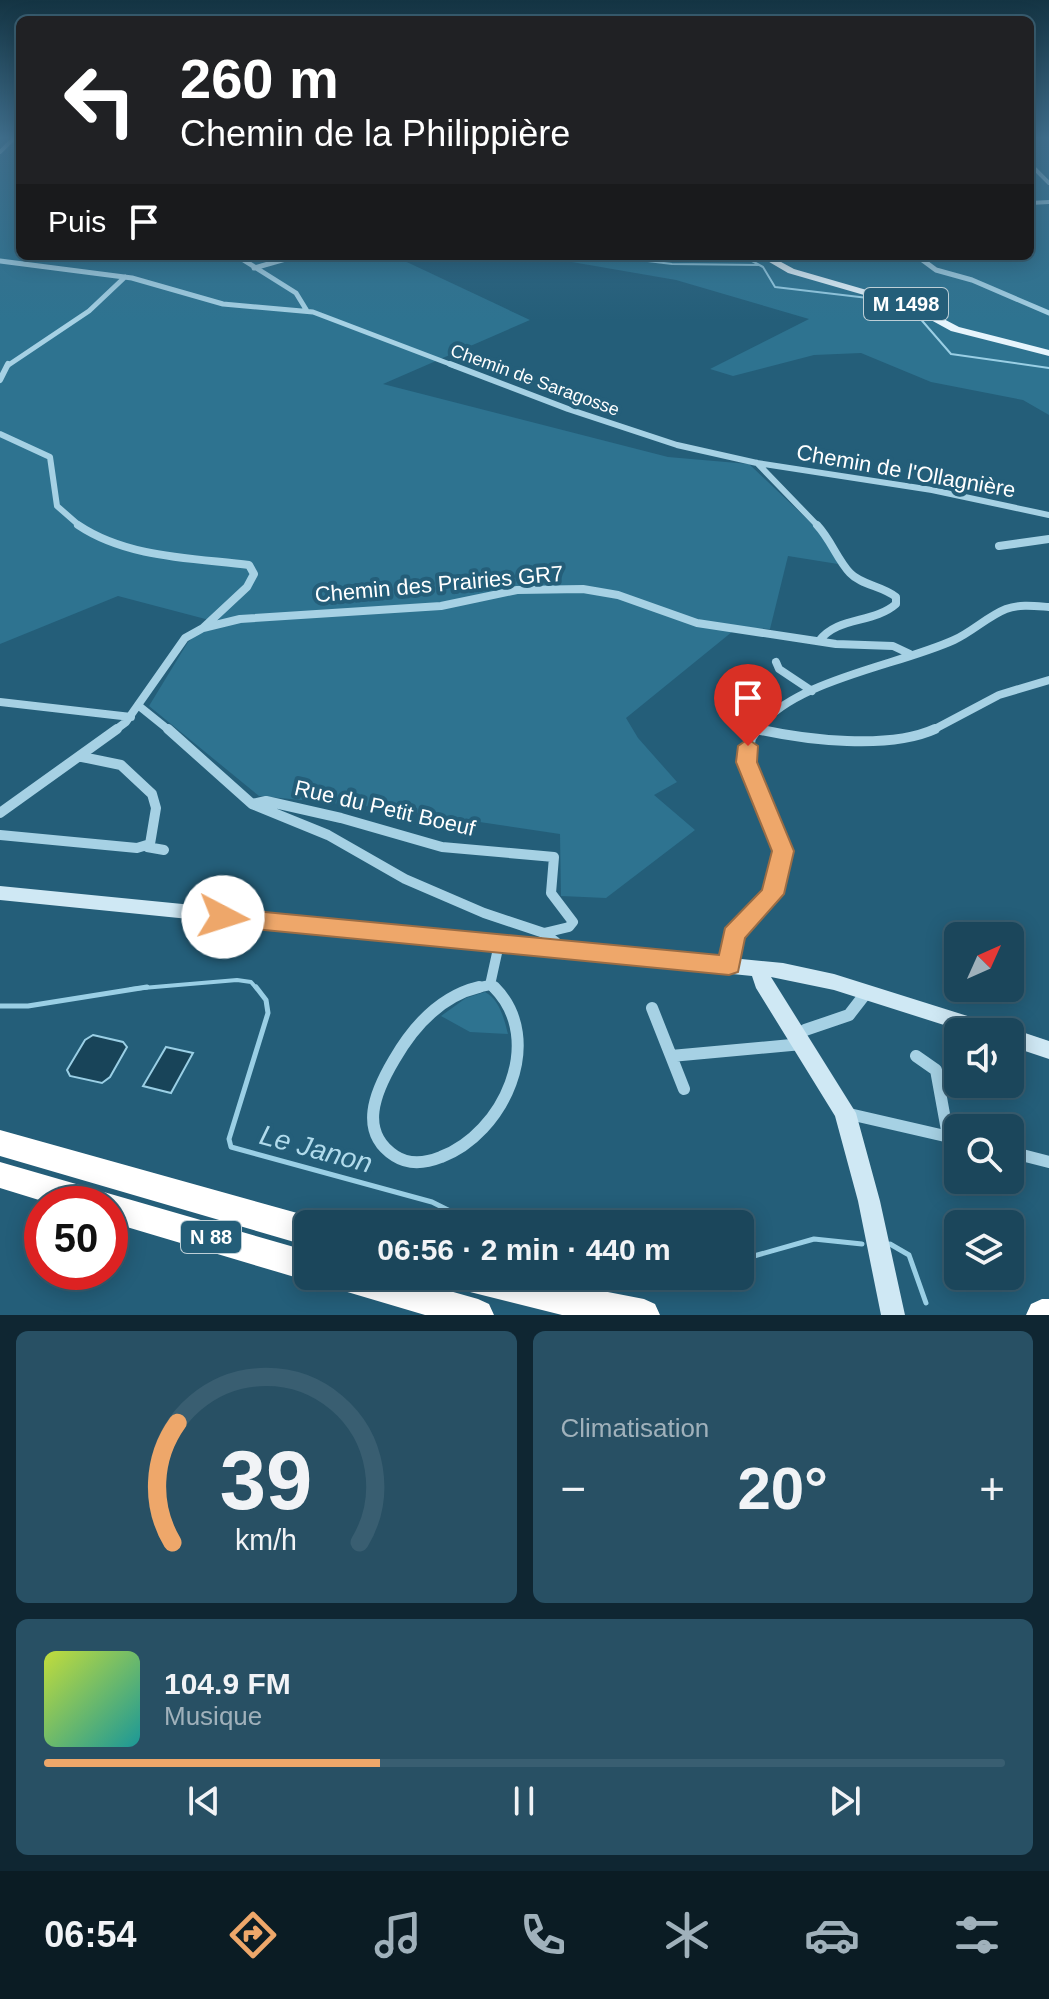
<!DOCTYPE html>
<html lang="fr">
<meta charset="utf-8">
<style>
body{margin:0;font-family:Arial,sans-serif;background:#285064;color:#f1f3f6;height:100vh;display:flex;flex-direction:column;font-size:30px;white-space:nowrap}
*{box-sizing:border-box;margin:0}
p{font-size:26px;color:#a0b1bb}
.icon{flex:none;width:44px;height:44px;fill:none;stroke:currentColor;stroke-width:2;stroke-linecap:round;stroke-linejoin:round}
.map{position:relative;height:1315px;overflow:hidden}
.panel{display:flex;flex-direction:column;gap:16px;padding:16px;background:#0f2632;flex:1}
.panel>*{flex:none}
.guide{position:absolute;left:16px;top:16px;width:1018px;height:244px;border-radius:12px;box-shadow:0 4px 20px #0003,0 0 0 2px #395e71;background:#202124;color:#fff;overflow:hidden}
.needle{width:52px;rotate:45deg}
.controls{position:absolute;left:944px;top:922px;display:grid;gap:16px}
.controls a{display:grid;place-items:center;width:80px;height:80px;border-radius:12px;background:#1b465b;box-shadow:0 4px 20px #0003,0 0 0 2px #395e71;font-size:40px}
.speed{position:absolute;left:24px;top:1186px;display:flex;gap:16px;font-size:40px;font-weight:700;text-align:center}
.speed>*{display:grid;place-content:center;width:104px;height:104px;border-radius:50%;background:#1b465b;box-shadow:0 4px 20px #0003,0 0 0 2px #395e71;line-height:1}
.speed .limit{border:12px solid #d22;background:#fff;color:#111}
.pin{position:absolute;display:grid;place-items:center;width:68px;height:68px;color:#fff;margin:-82px -34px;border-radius:50% 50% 50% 0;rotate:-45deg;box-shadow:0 0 8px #0007}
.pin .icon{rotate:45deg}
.me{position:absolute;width:88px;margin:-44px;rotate:95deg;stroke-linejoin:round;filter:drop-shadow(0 0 6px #0008)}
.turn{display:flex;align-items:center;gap:28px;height:168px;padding:0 32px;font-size:36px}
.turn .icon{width:104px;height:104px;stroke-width:2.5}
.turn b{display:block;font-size:56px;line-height:68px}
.then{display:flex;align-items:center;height:76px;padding:0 32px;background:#0003;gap:16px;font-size:30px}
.big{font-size:60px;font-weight:700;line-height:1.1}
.panel .widget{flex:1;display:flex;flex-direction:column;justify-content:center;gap:12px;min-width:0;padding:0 28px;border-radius:12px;background:#285064}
.panel .dial{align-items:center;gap:0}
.dial svg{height:208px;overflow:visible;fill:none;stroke:#395e71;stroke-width:7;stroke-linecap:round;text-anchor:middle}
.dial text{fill:#f1f3f6;stroke:none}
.song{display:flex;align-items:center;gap:24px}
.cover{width:96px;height:96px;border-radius:12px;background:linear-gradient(135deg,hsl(70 70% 55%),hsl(180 70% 35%))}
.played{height:8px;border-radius:4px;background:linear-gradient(90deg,#eea76a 35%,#395e71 35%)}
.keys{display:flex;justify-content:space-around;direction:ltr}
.heat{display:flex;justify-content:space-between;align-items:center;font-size:44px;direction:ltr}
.panel .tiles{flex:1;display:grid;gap:16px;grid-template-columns:1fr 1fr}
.widget:last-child{grid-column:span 2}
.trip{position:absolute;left:294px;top:1210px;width:460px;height:80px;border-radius:12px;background:#1b465b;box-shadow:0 4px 20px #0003,0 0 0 2px #395e71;font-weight:700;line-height:80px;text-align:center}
.tabs{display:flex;height:128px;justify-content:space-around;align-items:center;background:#0b1c24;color:#a0b1bb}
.tabs .icon{width:56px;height:56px}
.tabs .selected{color:#eea76a}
.tabs b{font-size:36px;color:#f1f3f6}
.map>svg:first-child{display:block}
.green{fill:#2e7390}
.water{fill:#184459;stroke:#9acfe5;stroke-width:2}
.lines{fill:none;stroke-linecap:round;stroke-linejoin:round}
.stream-far2{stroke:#9acfe5;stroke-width:2}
.stream-far1{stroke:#9acfe5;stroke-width:4}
.stream{stroke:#9acfe5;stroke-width:5}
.street-far5{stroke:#a6d1e4;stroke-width:4}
.street-far4{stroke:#a6d1e4;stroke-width:5}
.street-far3{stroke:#a6d1e4;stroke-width:6}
.street-far2{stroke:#a6d1e4;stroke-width:8}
.street-far1{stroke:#a6d1e4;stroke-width:10}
.street{stroke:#a6d1e4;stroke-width:12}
.secondary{fill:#cfe8f4;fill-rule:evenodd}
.primary{fill:#e6f4fc;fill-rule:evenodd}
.highway{fill:#fff;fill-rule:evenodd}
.route{fill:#eea76a;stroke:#9b6d45;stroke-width:2}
.labels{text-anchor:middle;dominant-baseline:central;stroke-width:8;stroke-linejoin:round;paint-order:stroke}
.far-street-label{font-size:18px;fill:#fff;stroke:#245e79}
.shield{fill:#245e79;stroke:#bdcfd7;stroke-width:2}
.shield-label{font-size:20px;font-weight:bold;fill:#fff}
.street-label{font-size:22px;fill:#fff;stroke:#245e79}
.near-water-label{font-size:28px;font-style:italic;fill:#b1dbec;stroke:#245e79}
</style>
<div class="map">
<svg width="1049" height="1315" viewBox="0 0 1049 1315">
<rect width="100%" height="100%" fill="#245e79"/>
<!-- green -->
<path class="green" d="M0,137H20V256H394L530,320L383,384L668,457L749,464L827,538L838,564L788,556L770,629L738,627L626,718L638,738L677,782L654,795L695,830L606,898L561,896L560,834L385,808L259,796L149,706L188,642L213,621L118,596L0,644Z
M1030,137H1049V415L1023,400L931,382L861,353L814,355L733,376L710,369L809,319L676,280L537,256H1030Z
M485,992C500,1000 504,1019 508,1034L470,1032L441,1016L466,998Z"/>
<!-- water -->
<path class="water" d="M93,1035L123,1042L127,1047L110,1077L102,1083L70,1076L67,1070L85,1040Z
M166,1047L193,1053L171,1093L143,1086Z"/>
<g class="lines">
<!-- stream-far2 -->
<path class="stream-far2" d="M607,256L672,264L759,265
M743,256L763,267L775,287L868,298L898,305L918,316L951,354L1049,368"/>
<!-- stream-far1 -->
<path class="stream-far1" d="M131,989L237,980L251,982L257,989"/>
<!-- stream -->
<path class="stream" d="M256,987L266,1000L268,1013L229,1139L231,1147L432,1202L476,1224
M0,1006H28L147,987
M890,1244L909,1255L926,1303
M740,1260L814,1239L862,1244"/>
<!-- street-far5 -->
<path class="street-far5" d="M0,152L15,137
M1030,164L1049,183
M1030,203L1049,202"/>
<!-- street-far4 -->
<path class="street-far4" d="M237,256L296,293L307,311
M917,256L936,270L972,280L1049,313
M0,261L132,278L223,304L313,312L455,366
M254,268L296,256
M7,366L89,311L125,277"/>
<!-- street-far3 -->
<path class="street-far3" d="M450,364L568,409L677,445L757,463L932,490L1049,515
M0,380L8,364
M0,434L50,457L57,506L81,527
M757,463L819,527"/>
<!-- street-far2 -->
<path class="street-far2" d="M78,525C127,558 192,558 249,565L254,574L247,587L203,628
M817,525C831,540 837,559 850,573C861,585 883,586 896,597V604C873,624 838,616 819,641
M999,546L1049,539
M776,662L779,669L812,691
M0,702L131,717
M139,706L170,731
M756,729L767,731
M114,731L126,722L185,638L203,628L240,619L441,606L517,590L583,589L618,595L697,623L836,644L893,646L910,654
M756,731C792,680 897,666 954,640C972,632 988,616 1006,609C1020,604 1035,606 1049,607
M931,731L999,695L1049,680"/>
<!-- street-far1 -->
<path class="street-far1" d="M168,729L252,804L328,835L405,879L484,913L544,933L556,942L557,949
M757,729C806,740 889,750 935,729
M252,804L266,801L341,818L442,847L554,857L551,893L573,922L569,927L544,933
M0,813L117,729
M0,835L137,848L150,844L156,808L152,794L121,765L82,757
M147,847L164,850
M729,965L733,934L773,894L783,851L746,762L751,738L757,729
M490,985L499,944
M471,989L490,985L496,989"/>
<!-- street -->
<path class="street" d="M479,987C441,996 413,1027 394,1060C375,1092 358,1132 395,1156C409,1165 426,1163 441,1157C503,1134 547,1040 494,987
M652,1008L671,1056L802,1044
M805,1030L849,1015L866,993
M671,1056L684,1089
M916,1056L936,1070L948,1136
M845,1113L958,1139
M1010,1152L1049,1162"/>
<!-- secondary -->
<path class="secondary" d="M0,886L783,963L834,974L993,1024L1000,1026L1003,1032L1010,1028L1049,1041V1059L1010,1046V1032H966L834,990L771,977L856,1113L880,1201L905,1315H881L858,1201L835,1116L756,988L752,976L0,900Z"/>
<!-- primary -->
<path class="primary" d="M759,256H770L794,269L915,304L959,327L1049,350V356L951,331L909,308L788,273Z"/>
<!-- highway -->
<path class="highway" d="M0,1130L308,1216L320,1224H308V1246L0,1156Z
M0,1162L308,1251V1276H319L308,1281L110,1222V1204H52L0,1188Z
M329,1276H397L478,1299L489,1304L494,1315H425L344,1291L333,1287Z
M451,1276H525L644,1299L655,1304L660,1315H562L466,1291L455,1287Z
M1042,1299H1049V1315H1026L1031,1304Z"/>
</g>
<!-- sky -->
<linearGradient id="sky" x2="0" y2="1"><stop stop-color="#143443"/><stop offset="0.43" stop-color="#3f6e8c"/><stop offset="1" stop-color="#3f6e8c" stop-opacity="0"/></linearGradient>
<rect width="1049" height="321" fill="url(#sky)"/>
<!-- route -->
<path class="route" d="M748,739L758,746L757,762L794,851L784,894L745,938L738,972L729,975L223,926L215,923L211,917L215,911L223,908L719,955L725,928L762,890L772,851L736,762L738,746Z"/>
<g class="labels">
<!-- far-street labels -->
<g class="far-street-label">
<text transform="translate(535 380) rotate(20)">Chemin de Saragosse</text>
</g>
<!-- shield labels -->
<g class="shield">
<rect x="864" y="288" width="84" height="32" rx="6"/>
<rect x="181" y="1221" width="60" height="32" rx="6"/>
</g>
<g class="shield-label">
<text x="906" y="304">M 1498</text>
<text x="211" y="1237">N 88</text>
</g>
<!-- street labels -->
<g class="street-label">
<text transform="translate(906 471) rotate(10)">Chemin de l'Ollagnière</text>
<text transform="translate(439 584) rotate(-5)">Chemin des Prairies GR7</text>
<text transform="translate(385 808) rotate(13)">Rue du Petit Boeuf</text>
</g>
<!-- near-water labels -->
<g class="near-water-label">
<text transform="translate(316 1149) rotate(15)">Le Janon</text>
</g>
</g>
</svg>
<div class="controls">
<a><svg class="needle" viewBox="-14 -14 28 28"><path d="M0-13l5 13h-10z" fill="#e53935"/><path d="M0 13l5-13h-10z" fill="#a0b1bb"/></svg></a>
<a><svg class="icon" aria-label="sound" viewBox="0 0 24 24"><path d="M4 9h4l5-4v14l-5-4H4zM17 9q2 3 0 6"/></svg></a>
<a><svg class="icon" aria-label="search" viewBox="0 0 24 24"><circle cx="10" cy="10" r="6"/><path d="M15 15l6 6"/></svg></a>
<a><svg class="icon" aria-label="layers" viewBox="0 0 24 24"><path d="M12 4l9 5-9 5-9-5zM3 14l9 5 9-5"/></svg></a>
</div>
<div class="speed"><div class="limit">50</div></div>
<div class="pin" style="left:748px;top:746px;background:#d93025"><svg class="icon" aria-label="arrive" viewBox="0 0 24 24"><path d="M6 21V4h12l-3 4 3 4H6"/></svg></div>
<svg class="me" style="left:223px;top:917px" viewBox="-20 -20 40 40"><circle r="19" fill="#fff"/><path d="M0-13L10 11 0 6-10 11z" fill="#eea76a"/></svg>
<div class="trip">06:56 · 2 min · 440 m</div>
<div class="guide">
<div class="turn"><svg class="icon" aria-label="left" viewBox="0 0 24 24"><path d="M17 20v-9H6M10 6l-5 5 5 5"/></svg><div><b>260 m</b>Chemin de la Philippière</div></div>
<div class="then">Puis<svg class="icon" aria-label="arrive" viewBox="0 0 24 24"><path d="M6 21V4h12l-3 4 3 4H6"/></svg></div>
</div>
</div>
<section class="panel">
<div class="tiles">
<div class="widget dial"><svg viewBox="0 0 100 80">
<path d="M14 69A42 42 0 1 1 86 69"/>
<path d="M14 69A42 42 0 0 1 16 23" stroke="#eea76a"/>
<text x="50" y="56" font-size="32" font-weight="700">39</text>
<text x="50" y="72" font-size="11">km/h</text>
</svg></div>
<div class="widget"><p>Climatisation</p>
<div class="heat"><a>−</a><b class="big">20°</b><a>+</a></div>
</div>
<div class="widget">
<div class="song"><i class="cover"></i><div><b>104.9 FM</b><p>Musique</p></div></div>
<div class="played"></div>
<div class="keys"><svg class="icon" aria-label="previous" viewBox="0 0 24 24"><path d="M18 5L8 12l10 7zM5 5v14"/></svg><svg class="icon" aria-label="pause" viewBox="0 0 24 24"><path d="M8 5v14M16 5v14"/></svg><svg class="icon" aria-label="next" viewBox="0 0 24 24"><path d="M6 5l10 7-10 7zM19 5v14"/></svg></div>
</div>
</div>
</section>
<nav class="tabs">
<b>06:54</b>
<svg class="icon selected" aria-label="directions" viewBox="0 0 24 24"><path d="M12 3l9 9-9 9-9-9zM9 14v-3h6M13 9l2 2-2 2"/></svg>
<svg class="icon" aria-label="music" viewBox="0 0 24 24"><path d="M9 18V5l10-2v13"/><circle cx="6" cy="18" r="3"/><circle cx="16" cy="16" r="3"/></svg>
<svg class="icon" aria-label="phone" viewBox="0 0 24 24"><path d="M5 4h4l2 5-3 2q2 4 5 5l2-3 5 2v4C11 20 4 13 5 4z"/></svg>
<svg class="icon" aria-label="climate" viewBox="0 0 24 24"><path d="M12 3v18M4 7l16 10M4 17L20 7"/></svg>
<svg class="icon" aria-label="car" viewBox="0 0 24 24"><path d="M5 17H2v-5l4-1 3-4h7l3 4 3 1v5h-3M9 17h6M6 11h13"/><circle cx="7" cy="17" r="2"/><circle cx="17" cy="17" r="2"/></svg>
<svg class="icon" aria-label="filters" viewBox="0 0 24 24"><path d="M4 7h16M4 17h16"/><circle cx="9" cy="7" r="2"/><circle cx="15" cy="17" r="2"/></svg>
</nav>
